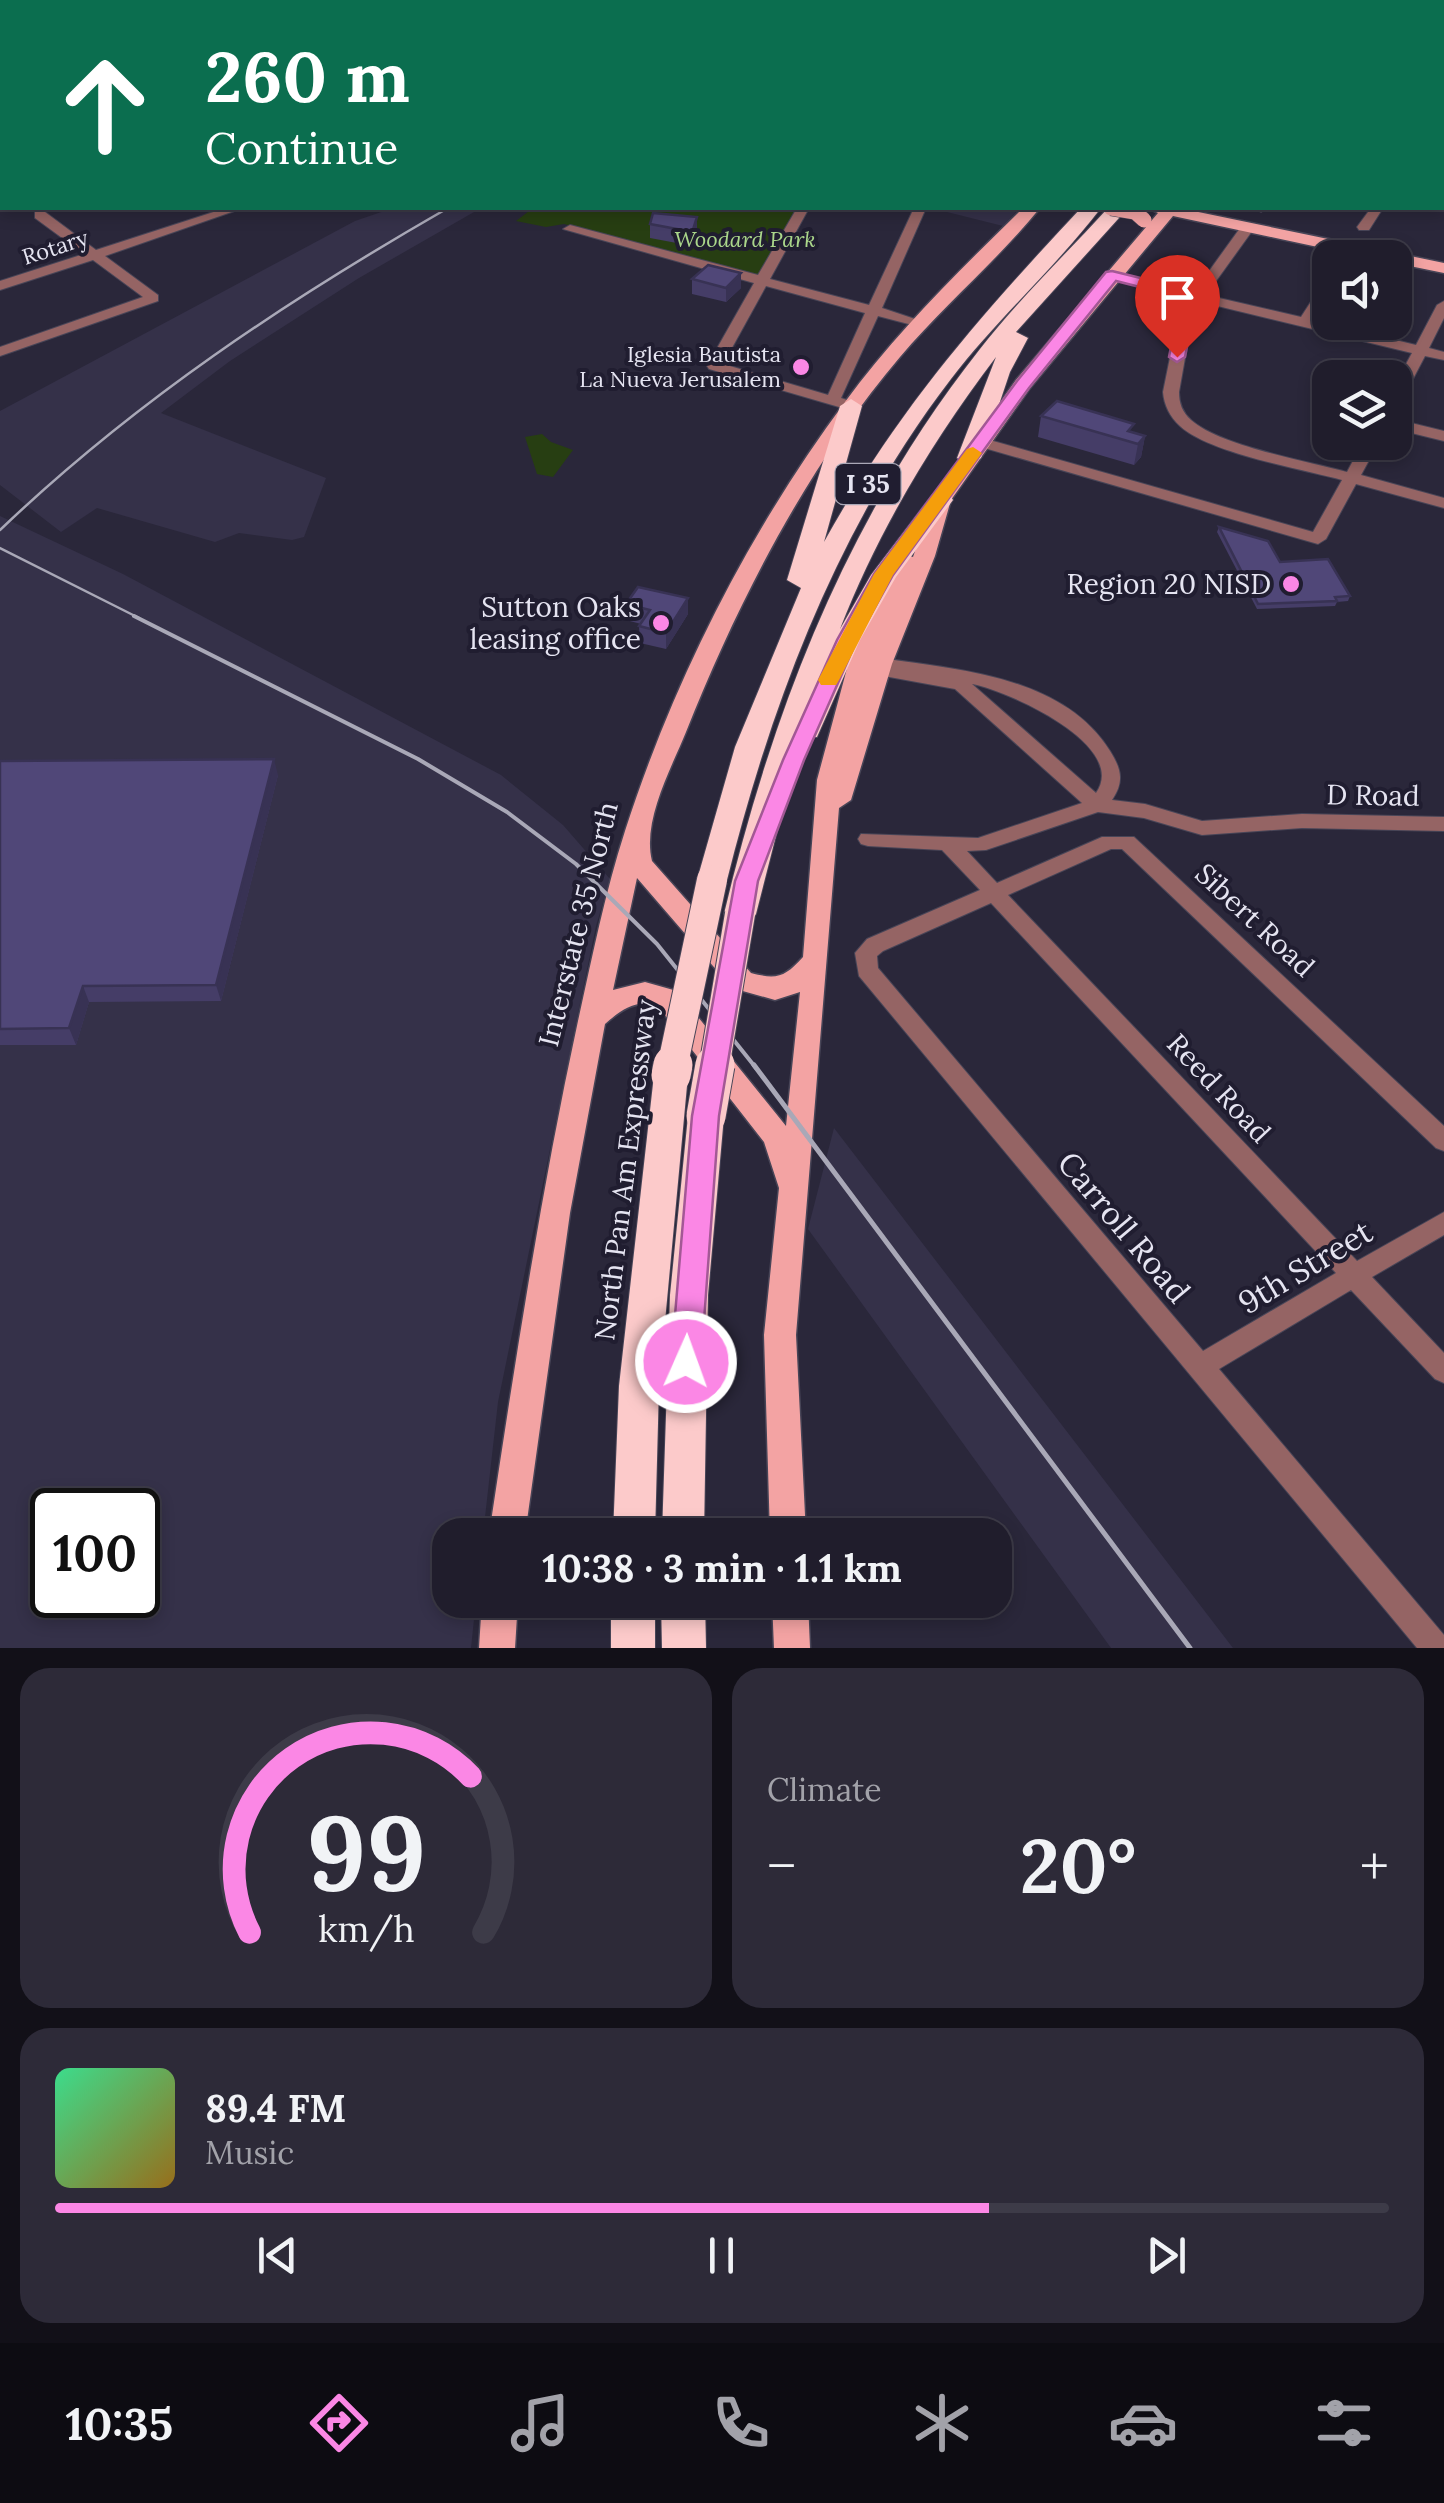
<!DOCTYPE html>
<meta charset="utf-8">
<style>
body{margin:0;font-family:Lora,serif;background:#2d2a38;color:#f1f3f6;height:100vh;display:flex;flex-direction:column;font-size:38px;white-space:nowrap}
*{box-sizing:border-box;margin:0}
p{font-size:32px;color:#a2a2a9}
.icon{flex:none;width:55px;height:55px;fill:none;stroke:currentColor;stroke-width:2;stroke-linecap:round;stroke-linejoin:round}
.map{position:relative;height:1648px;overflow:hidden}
.drawer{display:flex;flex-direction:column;gap:20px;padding:20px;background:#121018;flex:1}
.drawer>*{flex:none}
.guide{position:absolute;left:0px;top:0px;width:1445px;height:210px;box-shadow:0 5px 15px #0003,0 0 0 2px #3d3b48;background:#0b6e4f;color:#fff;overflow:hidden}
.buttons{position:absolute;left:1312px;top:240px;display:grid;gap:20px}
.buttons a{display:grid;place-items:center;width:100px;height:100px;border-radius:20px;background:#201d2c;box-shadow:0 5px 15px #0003,0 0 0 2px #3d3b48;font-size:50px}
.speed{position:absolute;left:30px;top:1488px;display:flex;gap:20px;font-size:50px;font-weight:700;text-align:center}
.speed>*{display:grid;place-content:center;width:130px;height:130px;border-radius:50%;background:#201d2c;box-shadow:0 5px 15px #0003,0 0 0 2px #3d3b48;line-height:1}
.speed .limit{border:5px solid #111;border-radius:15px;background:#fff;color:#111}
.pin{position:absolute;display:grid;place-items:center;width:85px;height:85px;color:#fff;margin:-102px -42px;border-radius:50% 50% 50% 0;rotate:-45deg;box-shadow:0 0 10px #0007}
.pin .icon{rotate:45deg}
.me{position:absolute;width:110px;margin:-55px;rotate:2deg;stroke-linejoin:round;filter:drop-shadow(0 0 8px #0008)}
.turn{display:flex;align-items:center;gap:35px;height:210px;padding:0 40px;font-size:45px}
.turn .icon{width:130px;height:130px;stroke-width:2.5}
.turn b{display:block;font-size:70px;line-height:85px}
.big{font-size:75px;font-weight:800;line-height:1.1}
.drawer .card{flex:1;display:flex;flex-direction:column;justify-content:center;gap:15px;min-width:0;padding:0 35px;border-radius:30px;background:#2d2a38}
.drawer .dial{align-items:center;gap:0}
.dial svg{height:260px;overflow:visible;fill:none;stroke:#3d3b48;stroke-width:7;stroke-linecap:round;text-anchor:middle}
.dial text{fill:#f1f3f6;stroke:none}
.song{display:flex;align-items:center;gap:30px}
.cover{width:120px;height:120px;border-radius:15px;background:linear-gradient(135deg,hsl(150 70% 55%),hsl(40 70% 35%))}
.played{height:10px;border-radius:5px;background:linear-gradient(90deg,#fb87e5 70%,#3d3b48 70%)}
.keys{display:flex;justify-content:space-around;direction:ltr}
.heat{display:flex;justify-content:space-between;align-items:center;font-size:55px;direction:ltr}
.drawer .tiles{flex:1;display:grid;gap:20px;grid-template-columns:1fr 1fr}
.card:last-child{grid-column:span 2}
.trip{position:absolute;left:432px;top:1518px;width:580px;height:100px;border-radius:30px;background:#201d2c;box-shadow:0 5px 15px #0003,0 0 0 2px #3d3b48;font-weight:800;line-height:100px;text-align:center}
.tab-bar{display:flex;height:160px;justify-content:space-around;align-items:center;background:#0d0c12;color:#a2a2a9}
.tab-bar .icon{width:70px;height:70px}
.tab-bar .on{color:#fb87e5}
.tab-bar b{font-size:45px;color:#f1f3f6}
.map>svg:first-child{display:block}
.built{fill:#353149;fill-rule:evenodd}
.green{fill:#273e12}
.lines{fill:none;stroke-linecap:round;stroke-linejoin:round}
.minor-casing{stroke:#484557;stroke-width:2}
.major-casing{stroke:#484557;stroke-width:3}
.highway-casing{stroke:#484557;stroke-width:2}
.minor{fill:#956464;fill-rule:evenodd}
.major{fill:#f3a3a3;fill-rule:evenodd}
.highway{fill:#fccaca;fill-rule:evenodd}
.rail-far2{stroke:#a9a8b7;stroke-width:2.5}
.rail-far1{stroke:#a9a8b7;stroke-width:4}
.rail{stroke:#a9a8b7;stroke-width:5}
.major-bridge-casing{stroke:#484557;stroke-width:16;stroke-linecap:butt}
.highway-bridge-far1-casing{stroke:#484557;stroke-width:32;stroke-linecap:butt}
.highway-bridge-casing{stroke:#484557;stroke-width:41;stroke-linecap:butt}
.major-bridge{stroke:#f3a3a3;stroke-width:15}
.highway-bridge-far1{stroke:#fccaca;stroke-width:30}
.highway-bridge{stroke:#fccaca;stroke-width:39}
.wall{fill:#453d67}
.shaded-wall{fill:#383254}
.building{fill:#504778;stroke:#383254;stroke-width:2.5}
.route{fill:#fb87e5;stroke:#a35895;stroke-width:2.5}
.slow{fill:#f59e0b}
.poi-dot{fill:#fb87e5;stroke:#201d30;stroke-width:4}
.labels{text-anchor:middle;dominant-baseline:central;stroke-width:8;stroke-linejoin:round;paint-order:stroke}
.far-park-label{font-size:22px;font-style:italic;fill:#abd78b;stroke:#201d30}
.far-street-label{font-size:22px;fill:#e5e4f1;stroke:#201d30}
.far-poi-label{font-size:22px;fill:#e5e4f1;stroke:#201d30;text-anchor:end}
.shield{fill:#201d30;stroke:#aaa8b7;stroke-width:2.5}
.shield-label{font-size:25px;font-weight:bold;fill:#e5e4f1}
.poi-label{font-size:28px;fill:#e5e4f1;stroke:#201d30;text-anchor:end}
.street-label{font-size:28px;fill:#e5e4f1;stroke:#201d30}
.near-street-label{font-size:32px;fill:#e5e4f1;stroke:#201d30}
</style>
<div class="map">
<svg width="1444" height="1648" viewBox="0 0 1444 1648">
<rect width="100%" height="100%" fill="#2a273a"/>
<!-- built -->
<path class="built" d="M393,208H481L359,278L230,361L161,413L326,478L304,537L292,540L239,533L215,542L97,508L61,532L0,485V411L355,221Z
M931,208H1020L1003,226Z
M0,516L123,574L501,775L563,825L610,879L596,926L498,1402L483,1535H450V1600H476L471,1648H0ZM52,1510H138V1595H52Z
M834,1128L1233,1648H1111L808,1229Z"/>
<!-- green -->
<path class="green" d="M533,208H781L795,210L759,275L564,224L546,227L516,221Z
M542,434L551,442L573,450L553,477L537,474L525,437Z"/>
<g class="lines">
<defs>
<path id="minor" d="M121,0H140L141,2H123Z
M1327,0L1328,2L1310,1V0Z
M1442,54H1444L1442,62Z
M1442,87H1444V93H1442Z
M0,105L2,106V112L0,113Z
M1442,137H1444V145H1442Z
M0,144H2V152H0Z
M1442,199L1444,200V208L1442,207Z
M226,208H243L105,256L158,295V301L0,356V347L143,297L93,260L0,290V281L84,254L35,218V212H45L96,250Z
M797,208H809L770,279L869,305L914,208H926L882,308L927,323L920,327L878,316L841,398L856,403V409H846L709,369L707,366L754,283L563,229L570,225L758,275ZM766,286L865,313L828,395L723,364Z
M1254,208H1267L1261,212Z
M1371,208H1383L1369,230H1359L1357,227Z
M1243,224L1255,227L1206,295L1301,317L1325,280L1330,279V294L1313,320L1416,345L1437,305L1444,301V318L1429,348L1444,352V360L1425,356L1403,398L1395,403V384L1412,353L1201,302L1193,313L1179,392C1179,403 1182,412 1191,420C1220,446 1307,461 1347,472L1363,442H1379L1361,475L1444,498V508L1356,484L1326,539L1318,544L974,445V439H986L1313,532L1342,480C1301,469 1209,453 1180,426C1170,417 1164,405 1163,392L1179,313L1189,299L1105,276L1112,272L1194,292Z
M1395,419L1444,431V441L1395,429Z
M881,658C960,670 1063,676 1110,751C1122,770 1124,782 1112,800L1145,804L1202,821L1302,814L1444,817V831L1302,828L1202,835L1144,818L1098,812L986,850L967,851L997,883L1102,837H1134L1444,1126V1151L1436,1148L1122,849H1111L1008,895L1357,1261L1444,1212V1235L1372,1277L1444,1353V1383L1435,1379L1351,1290L1219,1369L1444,1635V1648H1417L859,976L855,953L867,939L980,890L942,850L868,846L861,844L858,839L861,834L978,838L1082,803L955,689L873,674L872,664ZM972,684C1006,690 1130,745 1096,793ZM991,903L1336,1273L1203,1351L878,968L877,956L883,951Z"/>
<path id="major" d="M495,0H509L511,2H497Z
M1023,208H1040C997,261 944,305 900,357C807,467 739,599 686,732C671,769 642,821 652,861L751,973C777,980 785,977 803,957L817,780L853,646L893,560L904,554L913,557L934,496L1016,380L1158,213L1148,208H1179L1444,263V273L1395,263V258H1369L1173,216L1030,388L951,500L935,556L892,664L851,800L839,808L796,1335L806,1535H770L764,1335L779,1188L764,1142L657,1005C635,1000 622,1009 605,1024L570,1213L525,1535H489C515,1363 541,1191 578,1021C592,958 605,893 625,831C674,679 750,530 845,402C897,331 961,269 1023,208ZM637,878L732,988L775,1000L800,992L786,1126L677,991L645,982L613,990Z
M482,1600H518L515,1648H479Z
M772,1600H808L810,1648H774Z"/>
<path id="highway" d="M1081,208H1101C1055,268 997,319 951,379C838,526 772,701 727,880L723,888L712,891L701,888L697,880L735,747L801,588L787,580L840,406L851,399L862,406L824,542C898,409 978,318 1081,208Z
M1108,208H1128L1016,332L1028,338L1010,372L981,458L969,465L957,458L996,357C933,440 878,531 840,629L871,575L932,495H950L953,500L896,577L860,640L817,737L801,738L756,914L751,922L740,926L729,922L724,914C773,708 848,516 980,349C1019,299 1065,255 1108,208Z
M671,1061L683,1065L688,1075L659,1386L655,1535H613L619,1386L654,1075L659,1065Z
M706,1102L718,1106L724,1116L708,1295L704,1535H662L670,1295L688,1116L694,1106Z
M611,1600H655V1648H611Z
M661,1600H705L706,1648H662Z"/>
</defs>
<!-- minor casing -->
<use href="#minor" class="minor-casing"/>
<!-- major casing -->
<use href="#major" class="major-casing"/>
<!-- highway casing -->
<use href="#highway" class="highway-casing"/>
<!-- minor -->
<use href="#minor" class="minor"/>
<!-- major -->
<use href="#major" class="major"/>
<!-- highway -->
<use href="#highway" class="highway"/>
<!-- rail-far2 -->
<path class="rail-far2" d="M805,2L809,0
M0,530C135,401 286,301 448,208
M0,548L139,618"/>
<!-- rail-far1 -->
<path class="rail-far1" d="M134,616L418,759L507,812L576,864L657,944L756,1068"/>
<!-- rail -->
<path class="rail" d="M754,1065L1190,1648"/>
<defs>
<path id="major-bridge" d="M1111,208L1135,212L1144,220"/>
<path id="highway-bridge-far1" d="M672,1068L712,880
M714,1068L740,914"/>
<path id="highway-bridge" d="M671,1075L673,1065
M706,1116L715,1065"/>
</defs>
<!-- major-bridge casing -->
<use href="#major-bridge" class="major-bridge-casing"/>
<!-- highway-bridge-far1 casing -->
<use href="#highway-bridge-far1" class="highway-bridge-far1-casing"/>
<!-- highway-bridge casing -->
<use href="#highway-bridge" class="highway-bridge-casing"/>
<!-- major-bridge -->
<use href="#major-bridge" class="major-bridge"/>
<!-- highway-bridge-far1 -->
<use href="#highway-bridge-far1" class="highway-bridge-far1"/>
<!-- highway-bridge -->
<use href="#highway-bridge" class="highway-bridge"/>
</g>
<!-- wall -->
<path class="wall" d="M697,217V231L691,250L682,244L650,238V224Z
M741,273V288L726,302L692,294V279Z
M1041,416L1132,432L1145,436L1141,457L1134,465L1038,437Z
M1219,527L1280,562L1350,596L1348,601L1337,602L1335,606L1257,609L1217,532Z
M626,604L688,614L666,649L640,643L639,626L641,624L626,620Z
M0,761L278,775L221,1001L89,1002L76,1045H0Z"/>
<!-- shaded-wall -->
<path class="shaded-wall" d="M697,217V231L691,250V236Z
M741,273V288L726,302V288Z
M1145,436L1141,457L1134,465L1138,444Z
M688,598V614L666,649V633Z
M274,759L278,775L221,1001L216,985Z
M83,986L89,1002L76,1045L69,1028Z"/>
<!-- building -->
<path class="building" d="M653,213L697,217L691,236L682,230L650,224Z
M708,265L741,273L726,288L692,279Z
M1057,401L1134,424L1128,431L1145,436L1138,444L1041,416Z
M1219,527L1268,541L1280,562L1328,559L1350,596L1335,597L1337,601L1258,604Z
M638,587L688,598L666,633L639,626L650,610L626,604Z
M274,759L216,985L83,986L69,1028L0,1029V761Z"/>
<!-- route -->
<path class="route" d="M1112,271L1202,293L1205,296L1194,312L1185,357L1177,362L1169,357L1178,312L1187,299L1116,281L1029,388L893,575L857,640L804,760L758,881L719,1116L701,1362L697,1372L686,1376L675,1372L671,1362L692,1116L735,881L783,760L837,640L874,574L1017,381L1106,272Z"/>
<!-- slow -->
<path class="slow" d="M973,447L982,453L893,575L839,680L836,685H821L818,680L874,574L967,449Z"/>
<!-- markers -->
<g class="poi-dot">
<circle cx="801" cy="367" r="10"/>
<circle cx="1291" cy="584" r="10"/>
<circle cx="661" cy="623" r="10"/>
</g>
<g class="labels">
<!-- far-park labels -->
<g class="far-park-label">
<text x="745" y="239">Woodard Park</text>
</g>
<!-- far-street labels -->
<g class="far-street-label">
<text transform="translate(55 247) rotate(-18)">Rotary</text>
</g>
<!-- far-poi labels -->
<g class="far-poi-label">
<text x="781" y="354">Iglesia Bautista<tspan x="781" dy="25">La Nueva Jerusalem</tspan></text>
</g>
<!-- shield labels -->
<rect class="shield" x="835.5" y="464" width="65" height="40" rx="8"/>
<g class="shield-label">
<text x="868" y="484">I 35</text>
</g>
<!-- poi labels -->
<g class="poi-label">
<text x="1271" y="584">Region 20 NISD</text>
<text x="641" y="607">Sutton Oaks<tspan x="641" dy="32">leasing office</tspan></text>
</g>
<!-- street labels -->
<g class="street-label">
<text transform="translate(1373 795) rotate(1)">D Road</text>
<text transform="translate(1255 920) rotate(43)">Sibert Road</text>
<text transform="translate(578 924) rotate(-76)">Interstate 35 North</text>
<text transform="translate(1219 1088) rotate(47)">Reed Road</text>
<text transform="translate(625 1170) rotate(-83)">North Pan Am Expressway</text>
</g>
<!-- near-street labels -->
<g class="near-street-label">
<text transform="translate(1124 1227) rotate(50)">Carroll Road</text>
<text transform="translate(1305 1267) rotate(-31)">9th Street</text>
</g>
</g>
</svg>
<div class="buttons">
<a><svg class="icon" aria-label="sound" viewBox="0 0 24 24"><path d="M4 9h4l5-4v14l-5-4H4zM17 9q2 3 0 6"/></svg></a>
<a><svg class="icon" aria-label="layers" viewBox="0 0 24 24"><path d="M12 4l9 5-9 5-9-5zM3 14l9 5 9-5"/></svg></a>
</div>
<div class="speed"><div class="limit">100</div></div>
<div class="pin" style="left:1177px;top:357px;background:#d93025"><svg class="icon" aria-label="arrive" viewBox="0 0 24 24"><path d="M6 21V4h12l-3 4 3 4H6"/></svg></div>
<svg class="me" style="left:686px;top:1362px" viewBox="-20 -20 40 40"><circle r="17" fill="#fb87e5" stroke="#fff" stroke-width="3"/><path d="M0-11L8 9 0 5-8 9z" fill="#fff"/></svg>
<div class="trip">10:38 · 3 min · 1.1 km</div>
<div class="guide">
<div class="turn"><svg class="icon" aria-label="ahead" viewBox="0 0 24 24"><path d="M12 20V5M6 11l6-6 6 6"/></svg><div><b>260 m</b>Continue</div></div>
</div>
</div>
<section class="drawer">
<div class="tiles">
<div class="card dial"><svg viewBox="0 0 100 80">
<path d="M14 69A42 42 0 1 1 86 69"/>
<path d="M14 69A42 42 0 0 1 82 21" stroke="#fb87e5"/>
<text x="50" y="56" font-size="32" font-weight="700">99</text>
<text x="50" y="72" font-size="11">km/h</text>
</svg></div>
<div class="card"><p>Climate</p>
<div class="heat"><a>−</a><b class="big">20°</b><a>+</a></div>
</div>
<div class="card">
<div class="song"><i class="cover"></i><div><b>89.4 FM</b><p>Music</p></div></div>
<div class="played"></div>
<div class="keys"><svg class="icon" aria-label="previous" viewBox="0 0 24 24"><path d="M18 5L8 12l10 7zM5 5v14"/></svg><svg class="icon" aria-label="pause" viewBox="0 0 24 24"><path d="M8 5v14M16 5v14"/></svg><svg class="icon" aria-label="next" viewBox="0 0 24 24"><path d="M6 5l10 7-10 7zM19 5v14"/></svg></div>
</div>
</div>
</section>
<nav class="tab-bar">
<b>10:35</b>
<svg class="icon on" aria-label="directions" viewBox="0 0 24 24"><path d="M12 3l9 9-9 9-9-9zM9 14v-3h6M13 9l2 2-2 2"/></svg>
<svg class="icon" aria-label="music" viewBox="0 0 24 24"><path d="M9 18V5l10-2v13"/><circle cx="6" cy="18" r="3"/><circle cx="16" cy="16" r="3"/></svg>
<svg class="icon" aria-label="phone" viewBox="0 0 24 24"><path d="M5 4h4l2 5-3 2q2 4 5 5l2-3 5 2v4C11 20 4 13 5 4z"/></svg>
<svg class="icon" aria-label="climate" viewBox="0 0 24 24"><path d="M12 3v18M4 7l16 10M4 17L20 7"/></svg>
<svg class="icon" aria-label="car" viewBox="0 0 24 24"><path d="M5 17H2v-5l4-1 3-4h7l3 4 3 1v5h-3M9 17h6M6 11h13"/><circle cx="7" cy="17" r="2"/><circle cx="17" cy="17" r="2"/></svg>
<svg class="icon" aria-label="filters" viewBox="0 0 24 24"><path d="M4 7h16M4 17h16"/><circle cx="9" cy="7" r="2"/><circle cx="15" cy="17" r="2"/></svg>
</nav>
